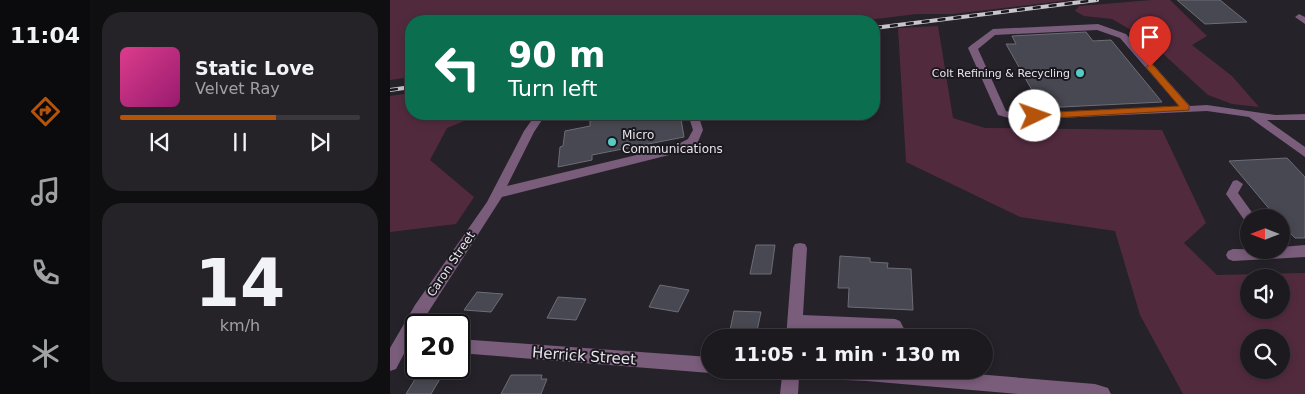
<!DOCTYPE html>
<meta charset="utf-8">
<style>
body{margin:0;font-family:"DejaVu Sans",sans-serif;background:#252328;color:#f1f3f6;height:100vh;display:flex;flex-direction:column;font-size:19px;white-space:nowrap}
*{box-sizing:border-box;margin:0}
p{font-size:16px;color:#a0a1a4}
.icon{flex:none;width:28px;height:28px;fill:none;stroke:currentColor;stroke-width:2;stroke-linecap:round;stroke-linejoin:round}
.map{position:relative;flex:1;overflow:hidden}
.sheet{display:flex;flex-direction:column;gap:12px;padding:12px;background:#0f0e11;width:300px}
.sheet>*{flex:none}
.hud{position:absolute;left:15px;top:15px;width:475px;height:105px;border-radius:20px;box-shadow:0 2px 8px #0003,0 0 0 1px #3a383d;background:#0b6e4f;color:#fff;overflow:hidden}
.needle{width:32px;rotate:270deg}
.controls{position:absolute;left:850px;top:209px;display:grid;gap:10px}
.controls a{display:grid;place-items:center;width:50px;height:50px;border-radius:50%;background:#1c1a1f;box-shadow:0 2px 8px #0003,0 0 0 1px #3a383d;font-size:25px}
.speed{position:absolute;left:15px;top:314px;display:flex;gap:10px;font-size:25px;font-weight:700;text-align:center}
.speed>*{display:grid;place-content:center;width:65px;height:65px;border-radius:50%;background:#1c1a1f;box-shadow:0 2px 8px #0003,0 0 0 1px #3a383d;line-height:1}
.speed .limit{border:2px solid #111;border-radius:8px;background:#fff;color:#111}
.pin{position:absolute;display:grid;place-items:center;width:42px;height:42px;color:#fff;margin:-51px -21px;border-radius:50% 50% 50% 0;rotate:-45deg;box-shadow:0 0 5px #0007}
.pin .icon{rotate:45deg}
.me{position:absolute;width:55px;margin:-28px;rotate:87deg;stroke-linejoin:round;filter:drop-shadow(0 0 4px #0008)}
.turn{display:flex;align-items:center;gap:18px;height:105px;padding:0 20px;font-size:22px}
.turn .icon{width:65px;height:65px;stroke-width:2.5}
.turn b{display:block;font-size:35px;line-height:42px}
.sheet .card{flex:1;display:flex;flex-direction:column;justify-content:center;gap:8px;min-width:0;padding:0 18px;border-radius:20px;background:#252328}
.sheet .dial{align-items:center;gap:0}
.dial b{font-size:65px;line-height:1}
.song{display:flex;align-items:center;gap:15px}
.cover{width:60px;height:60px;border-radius:8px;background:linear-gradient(135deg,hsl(330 70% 55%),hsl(320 70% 35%))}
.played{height:5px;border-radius:2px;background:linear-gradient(90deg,#b45309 65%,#3a383d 65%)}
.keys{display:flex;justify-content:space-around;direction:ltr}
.trip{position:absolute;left:311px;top:329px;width:292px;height:50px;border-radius:25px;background:#1c1a1f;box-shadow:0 2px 8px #0003,0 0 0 1px #3a383d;font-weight:700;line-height:50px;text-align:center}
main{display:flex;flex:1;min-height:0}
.menu{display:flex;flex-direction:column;width:90px;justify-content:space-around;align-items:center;background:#0b0a0c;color:#a0a1a4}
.menu .icon{width:35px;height:35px}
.menu .current{color:#b45309}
.menu b{font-size:22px;color:#f1f3f6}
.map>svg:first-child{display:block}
.green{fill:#522a3e;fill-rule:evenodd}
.building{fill:#474851;stroke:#6c6d76}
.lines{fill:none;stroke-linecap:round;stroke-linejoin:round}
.minor{fill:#7a5c7b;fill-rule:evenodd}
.rail-casing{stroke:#c8c6cb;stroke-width:4}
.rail{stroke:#1b1820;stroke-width:2.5;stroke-dasharray:8;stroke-linecap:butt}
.route{fill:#b45309;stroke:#753606}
.poi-dot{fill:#55cdc6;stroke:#1b1820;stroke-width:2}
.labels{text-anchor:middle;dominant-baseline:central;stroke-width:4;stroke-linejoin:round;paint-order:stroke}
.far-poi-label{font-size:11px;fill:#e7e5ea;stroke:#1b1820;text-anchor:end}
.poi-label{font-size:12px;fill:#e7e5ea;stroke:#1b1820;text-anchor:start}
.street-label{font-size:12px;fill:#e7e5ea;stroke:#1b1820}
.near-street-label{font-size:15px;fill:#e7e5ea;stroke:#1b1820}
</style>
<main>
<nav class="menu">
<b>11:04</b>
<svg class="icon current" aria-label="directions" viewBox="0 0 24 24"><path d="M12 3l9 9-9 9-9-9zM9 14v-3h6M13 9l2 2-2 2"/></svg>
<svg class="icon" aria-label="music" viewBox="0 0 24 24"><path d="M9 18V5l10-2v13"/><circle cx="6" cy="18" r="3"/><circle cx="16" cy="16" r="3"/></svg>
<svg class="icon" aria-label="phone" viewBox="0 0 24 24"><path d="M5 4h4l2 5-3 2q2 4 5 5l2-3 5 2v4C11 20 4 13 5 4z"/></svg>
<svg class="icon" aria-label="climate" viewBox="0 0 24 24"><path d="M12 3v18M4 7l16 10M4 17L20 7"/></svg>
</nav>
<section class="sheet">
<div class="card">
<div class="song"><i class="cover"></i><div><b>Static Love</b><p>Velvet Ray</p></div></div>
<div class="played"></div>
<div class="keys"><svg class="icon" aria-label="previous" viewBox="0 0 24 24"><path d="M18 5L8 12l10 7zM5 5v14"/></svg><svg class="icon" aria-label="pause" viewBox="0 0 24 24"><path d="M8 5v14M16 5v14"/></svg><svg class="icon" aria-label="next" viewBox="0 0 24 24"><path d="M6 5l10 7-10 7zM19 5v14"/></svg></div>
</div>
<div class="card dial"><b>14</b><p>km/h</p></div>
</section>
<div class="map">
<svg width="915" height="394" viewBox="0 0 915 394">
<rect width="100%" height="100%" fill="#252229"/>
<!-- green -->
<path class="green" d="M0,0H680L563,14H527L469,21H21V77L0,80Z
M762,0H780L817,36L802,45L842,76L869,107L842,104L818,95L758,40L722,19L694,16L685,11L689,6Z
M548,26L563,118L595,128L772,130L816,223L794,243L827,275L915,273V394H793L750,315L725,231L630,217L516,162L508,28ZM859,278H891V310H859ZM859,338H891V370H859Z
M21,93V114H92L57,128L40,160L84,197L66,224L0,232V96Z"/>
<!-- building -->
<path class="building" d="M787,0H830L857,22L815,24Z
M696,32L703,41L721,40L772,102L652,108L616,44H626L622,36Z
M226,114H248L249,118L284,114L285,120L291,119L294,137L202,155V160L168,167L170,147L173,146L175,131L200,126V121Z
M897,158L915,177V238H905L891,223V218H887L839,161Z
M366,245H385L381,274H360Z
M450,256L480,258V262L498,263L497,268L521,269L523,310L458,307L459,288H448Z
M270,285L299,290L288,312L259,307Z
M87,292L113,294L101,312L74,310Z
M168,297L196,299L186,320L157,318Z
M344,311L371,312L367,331L340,330Z
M30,371L54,372L41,394H16Z
M121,375H152L151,379H157L151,394H111Z"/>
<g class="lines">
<!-- minor -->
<path class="minor" d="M909,14L915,17V24L905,17Z
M708,24L736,34L800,106L817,105L886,115L915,114V120H877L915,147V157L859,117L817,111L626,120L608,115L578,48L580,46L603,29ZM707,30L730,38L789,106L626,114L616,111L588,49L605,35Z
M146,114H156L144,132L117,186L284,146L298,139L303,130L298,114H308L313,130L307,144L291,152L112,197L30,325H26V331L6,369L0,371V348L25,305L97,202L134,131Z
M847,180L853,184L848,193L866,218H859V223L855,221L836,194L843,181Z
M410,243L415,244L417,248L413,315L505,319L510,321L519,338H503L500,333L412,328V338H396L403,248L405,244Z
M915,245V257L843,261L838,259L836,255L838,251L843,249L891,250V247Z
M69,339L320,357V370H326L320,373L69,353Z
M388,370H538L705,384L718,388L721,394H629L477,381L409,378L408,394H390L392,376Z"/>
<defs>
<path id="rail" d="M484,28L707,0
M0,90L21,87"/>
</defs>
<!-- rail casing -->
<use href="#rail" class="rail-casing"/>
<!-- rail -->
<use href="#rail" class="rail"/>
</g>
<!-- route -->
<path class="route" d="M760,64L763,65L799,106V110L645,119L640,116L645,113L789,106L756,67Z"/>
<!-- markers -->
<g class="poi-dot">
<circle cx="690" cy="73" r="5"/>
<circle cx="222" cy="142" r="5"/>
</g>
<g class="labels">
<!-- far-poi labels -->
<g class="far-poi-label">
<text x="680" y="73">Colt Refining &amp; Recycling</text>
</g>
<!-- poi labels -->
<g class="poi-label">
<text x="232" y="135">Micro<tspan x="232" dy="14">Communications</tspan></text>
</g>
<!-- street labels -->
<g class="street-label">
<text transform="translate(61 264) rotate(-56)">Caron Street</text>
</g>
<!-- near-street labels -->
<g class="near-street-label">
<text transform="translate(194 356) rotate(4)">Herrick Street</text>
</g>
</g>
</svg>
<div class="controls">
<a><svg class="needle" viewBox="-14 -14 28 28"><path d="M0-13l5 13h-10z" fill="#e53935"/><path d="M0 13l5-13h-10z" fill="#a0a1a4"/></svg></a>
<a><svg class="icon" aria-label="sound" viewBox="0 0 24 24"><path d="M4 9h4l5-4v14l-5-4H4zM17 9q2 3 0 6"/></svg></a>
<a><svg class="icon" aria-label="search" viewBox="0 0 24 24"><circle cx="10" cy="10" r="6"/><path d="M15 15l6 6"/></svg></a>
</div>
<div class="speed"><div class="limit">20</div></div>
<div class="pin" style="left:760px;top:67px;background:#d93025"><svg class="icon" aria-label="arrive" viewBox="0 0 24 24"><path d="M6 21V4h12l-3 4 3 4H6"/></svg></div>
<svg class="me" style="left:645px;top:116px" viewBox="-20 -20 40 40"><circle r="19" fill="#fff"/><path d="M0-13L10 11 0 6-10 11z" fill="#b45309"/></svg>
<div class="trip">11:05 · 1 min · 130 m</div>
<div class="hud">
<div class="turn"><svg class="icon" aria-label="left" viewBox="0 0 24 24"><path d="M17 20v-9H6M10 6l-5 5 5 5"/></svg><div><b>90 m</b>Turn left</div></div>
</div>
</div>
</main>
